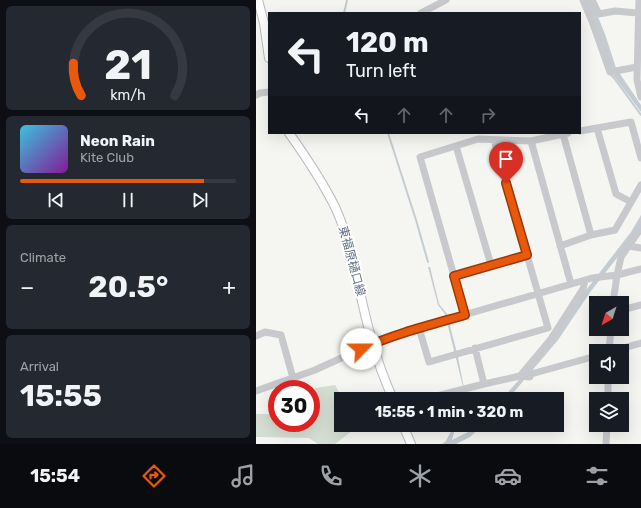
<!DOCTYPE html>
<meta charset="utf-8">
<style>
body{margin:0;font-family:Rubik,"Noto Sans JP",sans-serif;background:#242831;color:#f1f3f6;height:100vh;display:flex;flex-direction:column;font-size:15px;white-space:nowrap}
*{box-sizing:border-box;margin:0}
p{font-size:13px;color:#9ea1a6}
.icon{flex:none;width:22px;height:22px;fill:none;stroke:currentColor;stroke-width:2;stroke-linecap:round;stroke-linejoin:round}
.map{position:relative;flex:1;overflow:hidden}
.details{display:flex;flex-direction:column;gap:6px;padding:6px;background:#0d0f14;width:256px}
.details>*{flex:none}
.top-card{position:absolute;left:12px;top:12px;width:313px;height:122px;border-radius:0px;box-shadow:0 4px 16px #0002;background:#171b24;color:#f1f3f6;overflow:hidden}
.needle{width:26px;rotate:219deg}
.fabs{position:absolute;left:333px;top:296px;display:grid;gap:8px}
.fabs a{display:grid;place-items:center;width:40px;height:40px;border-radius:0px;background:#171b24;box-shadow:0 4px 16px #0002;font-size:20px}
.speed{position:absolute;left:12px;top:380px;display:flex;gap:8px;font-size:20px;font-weight:700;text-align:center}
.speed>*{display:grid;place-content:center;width:52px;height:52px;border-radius:50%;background:#171b24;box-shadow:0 4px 16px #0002;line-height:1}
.speed .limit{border:6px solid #d22;background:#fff;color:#111}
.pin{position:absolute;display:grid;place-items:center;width:34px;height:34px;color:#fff;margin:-41px -17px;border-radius:50% 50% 50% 0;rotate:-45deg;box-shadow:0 0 4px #0007}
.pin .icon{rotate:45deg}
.me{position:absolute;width:44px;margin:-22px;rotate:67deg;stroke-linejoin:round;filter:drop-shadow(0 0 3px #0008)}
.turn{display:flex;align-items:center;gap:14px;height:84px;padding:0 12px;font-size:18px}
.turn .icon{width:52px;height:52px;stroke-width:2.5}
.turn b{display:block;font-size:28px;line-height:34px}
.lanes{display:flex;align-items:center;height:38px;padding:0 12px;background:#0003;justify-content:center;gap:20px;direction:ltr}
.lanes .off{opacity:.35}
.big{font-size:30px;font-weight:700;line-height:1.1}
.details .card{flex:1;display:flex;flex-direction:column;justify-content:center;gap:6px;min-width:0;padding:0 14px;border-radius:6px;background:#242831}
.details .dial{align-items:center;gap:0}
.dial svg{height:104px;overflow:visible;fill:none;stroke:#363941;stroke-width:7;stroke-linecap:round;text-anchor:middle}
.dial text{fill:#f1f3f6;stroke:none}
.song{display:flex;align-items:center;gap:12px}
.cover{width:48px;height:48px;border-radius:6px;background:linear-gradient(135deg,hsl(190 70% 55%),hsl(290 70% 35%))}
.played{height:4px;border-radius:2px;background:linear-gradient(90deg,#ea580c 85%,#363941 85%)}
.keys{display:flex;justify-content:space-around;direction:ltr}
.heat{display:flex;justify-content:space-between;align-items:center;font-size:22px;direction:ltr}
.trip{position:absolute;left:78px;top:392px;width:230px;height:40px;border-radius:0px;background:#171b24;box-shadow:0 4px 16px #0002;font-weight:700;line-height:40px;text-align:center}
.dock{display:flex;height:64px;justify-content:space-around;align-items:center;background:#090b0e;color:#9ea1a6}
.dock .icon{width:28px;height:28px}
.dock .selected{color:#ea580c}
.dock b{font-size:18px;color:#f1f3f6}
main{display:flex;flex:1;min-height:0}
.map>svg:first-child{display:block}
.green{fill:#d4ded2}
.water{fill:#c4ccd2}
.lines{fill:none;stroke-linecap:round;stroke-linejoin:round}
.stream{stroke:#c4ccd2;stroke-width:2}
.major-casing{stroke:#b9bcc0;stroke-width:10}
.minor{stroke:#c7c9cd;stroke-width:7}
.major{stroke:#fff;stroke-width:8}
.route-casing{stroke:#983908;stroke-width:10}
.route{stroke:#ea580c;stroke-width:7}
.labels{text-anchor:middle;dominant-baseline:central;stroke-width:4;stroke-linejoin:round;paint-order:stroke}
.street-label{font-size:12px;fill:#626f85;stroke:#fff}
</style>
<main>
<section class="details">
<div class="card dial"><svg viewBox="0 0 100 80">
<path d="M14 69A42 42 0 1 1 86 69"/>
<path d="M14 69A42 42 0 0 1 8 44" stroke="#ea580c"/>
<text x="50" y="56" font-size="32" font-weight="700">21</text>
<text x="50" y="72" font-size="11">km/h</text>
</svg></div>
<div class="card">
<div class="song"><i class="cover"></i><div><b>Neon Rain</b><p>Kite Club</p></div></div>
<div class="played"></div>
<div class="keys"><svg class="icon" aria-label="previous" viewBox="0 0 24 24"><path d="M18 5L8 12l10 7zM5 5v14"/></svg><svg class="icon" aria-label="pause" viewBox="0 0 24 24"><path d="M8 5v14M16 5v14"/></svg><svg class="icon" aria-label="next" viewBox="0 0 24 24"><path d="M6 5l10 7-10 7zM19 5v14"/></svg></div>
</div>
<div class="card"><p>Climate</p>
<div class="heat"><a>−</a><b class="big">20.5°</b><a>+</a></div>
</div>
<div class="card"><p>Arrival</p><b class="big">15:55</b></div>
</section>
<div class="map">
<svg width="385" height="444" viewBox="0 0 385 444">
<rect width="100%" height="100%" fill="#f5f6f1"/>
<!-- green -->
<path class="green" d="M79,385L87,399H85V425H95L97,430L79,444H62L53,438L0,437V414H21V423H55V392L60,388Z"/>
<!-- water -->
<path class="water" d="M328,0H335L349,34L360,68L385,105V112L357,75Z
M385,215V225L368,249L335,291L302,340L252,399H246L283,357L327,294L375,232Z
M172,267H174L183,304L191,314L202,357L210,399L189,314L182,305Z
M198,425H200L196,440L212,432L220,425H227L214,437L200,444H186L190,441Z"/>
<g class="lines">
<!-- stream -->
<path class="stream" d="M88,13L91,0
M354,74L358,78L385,115
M132,133L160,220L172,262"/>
<defs>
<path id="major" d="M2,0L8,23L13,58
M33,133C50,157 67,182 80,209C99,252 103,299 117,344C122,363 129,381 137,399
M147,425L155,444"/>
</defs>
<!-- major casing -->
<use href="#major" class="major-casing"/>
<!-- minor -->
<path class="minor" d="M327,0L336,21L354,72L381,67
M336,0L343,14L359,11L382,13
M383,0L381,80L385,97
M165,13L190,0
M0,95L4,93L13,92
M341,128L360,194L375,202
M324,131L375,122L385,158
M307,134L335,235
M275,141L315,284
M200,146L235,265
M304,246L335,235L359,230L385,185
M372,246L385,248
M271,255L198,276L164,157L222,139L275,141L312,133
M198,276L209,315
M357,303L361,275L365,257L385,228
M366,310L385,305
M163,328L173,362L292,328L238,140
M0,336L9,332L25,335L37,378
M353,351L355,329
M356,351L385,343
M264,376L274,377L275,374L340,356
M228,384L264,376L295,339L327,289L329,280
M0,391L59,370L116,344L163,328L336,278L361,275L385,269
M181,396L228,384L219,348
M352,399V377
M350,444L351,425"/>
<!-- major -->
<use href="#major" class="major"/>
</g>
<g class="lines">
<defs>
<path id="route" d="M105,349C138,334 174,325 209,315L198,276L271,255L250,183"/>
</defs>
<!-- route casing -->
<use href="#route" class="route-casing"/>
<!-- route -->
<use href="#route" class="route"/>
</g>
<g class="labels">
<!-- street labels -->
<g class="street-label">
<text transform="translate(96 261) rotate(75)">東福原樋口線</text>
</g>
</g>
</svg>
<div class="fabs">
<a><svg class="needle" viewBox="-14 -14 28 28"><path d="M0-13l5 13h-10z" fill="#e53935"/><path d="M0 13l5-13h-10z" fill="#9ea1a6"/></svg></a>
<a><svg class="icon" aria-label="sound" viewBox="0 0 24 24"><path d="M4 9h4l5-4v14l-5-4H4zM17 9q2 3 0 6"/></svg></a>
<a><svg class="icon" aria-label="layers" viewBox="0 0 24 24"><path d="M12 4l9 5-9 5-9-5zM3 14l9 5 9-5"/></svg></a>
</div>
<div class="speed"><div class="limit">30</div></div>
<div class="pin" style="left:250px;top:183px;background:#d93025"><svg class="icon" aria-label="arrive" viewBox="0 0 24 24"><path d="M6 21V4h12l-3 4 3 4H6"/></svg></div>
<svg class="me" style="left:105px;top:349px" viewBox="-20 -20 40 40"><circle r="19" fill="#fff"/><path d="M0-13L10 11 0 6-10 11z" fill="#ea580c"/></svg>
<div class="trip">15:55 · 1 min · 320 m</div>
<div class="top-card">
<div class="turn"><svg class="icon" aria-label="left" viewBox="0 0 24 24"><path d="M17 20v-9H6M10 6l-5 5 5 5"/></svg><div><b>120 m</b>Turn left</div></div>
<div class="lanes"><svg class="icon" aria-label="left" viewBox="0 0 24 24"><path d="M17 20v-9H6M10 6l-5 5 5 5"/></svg><svg class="icon off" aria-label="ahead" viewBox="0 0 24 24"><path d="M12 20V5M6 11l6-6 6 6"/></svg><svg class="icon off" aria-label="ahead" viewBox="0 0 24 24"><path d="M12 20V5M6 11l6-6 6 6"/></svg><svg class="icon off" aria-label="right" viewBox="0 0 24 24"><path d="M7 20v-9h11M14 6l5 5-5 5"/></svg></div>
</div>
</div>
</main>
<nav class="dock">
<b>15:54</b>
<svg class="icon selected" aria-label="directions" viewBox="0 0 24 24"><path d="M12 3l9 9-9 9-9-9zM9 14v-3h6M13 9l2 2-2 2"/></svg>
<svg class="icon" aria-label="music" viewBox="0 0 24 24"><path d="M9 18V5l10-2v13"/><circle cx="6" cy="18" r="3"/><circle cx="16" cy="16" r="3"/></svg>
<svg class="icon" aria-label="phone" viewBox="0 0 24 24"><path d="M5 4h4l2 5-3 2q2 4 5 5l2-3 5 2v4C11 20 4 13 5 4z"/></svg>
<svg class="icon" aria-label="climate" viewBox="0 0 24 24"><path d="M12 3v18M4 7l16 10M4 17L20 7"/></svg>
<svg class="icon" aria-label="car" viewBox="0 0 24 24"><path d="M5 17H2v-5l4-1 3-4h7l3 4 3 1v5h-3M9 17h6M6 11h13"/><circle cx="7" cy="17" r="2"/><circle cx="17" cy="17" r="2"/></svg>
<svg class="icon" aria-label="filters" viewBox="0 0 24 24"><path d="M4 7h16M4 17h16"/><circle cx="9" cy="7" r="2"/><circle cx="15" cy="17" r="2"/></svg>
</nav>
